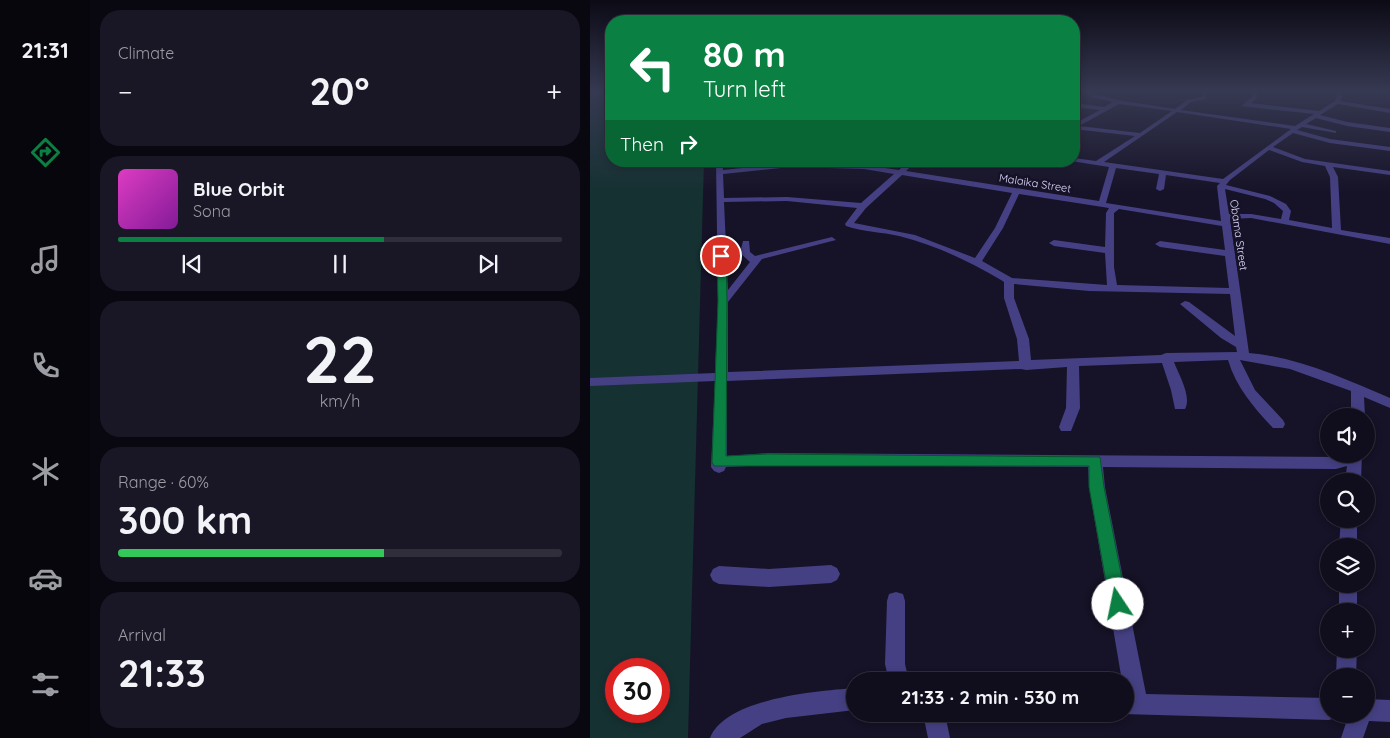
<!DOCTYPE html>
<meta charset="utf-8">
<style>
body{margin:0;font-family:Quicksand,sans-serif;background:#191726;color:#f1f3f6;height:100vh;display:flex;flex-direction:column;font-size:19px;white-space:nowrap}
*{box-sizing:border-box;margin:0}
p{font-size:16px;color:#9c9ca4}
.icon{flex:none;width:28px;height:28px;fill:none;stroke:currentColor;stroke-width:2;stroke-linecap:round;stroke-linejoin:round}
.map{position:relative;flex:1;overflow:hidden}
.drawer{display:flex;flex-direction:column;gap:10px;padding:10px;background:#090810;width:500px}
.drawer>*{flex:none}
.banner{position:absolute;left:15px;top:15px;width:475px;height:152px;border-radius:20px;box-shadow:0 2px 8px #0003,0 0 0 1px #302e3b;background:#0b8043;color:#fff;overflow:hidden}
.controls{position:absolute;left:730px;top:408px;display:grid;gap:10px}
.controls a{display:grid;place-items:center;width:55px;height:55px;border-radius:50%;background:#100e1d;box-shadow:0 2px 8px #0003,0 0 0 1px #302e3b;font-size:25px}
.speed{position:absolute;left:15px;top:658px;display:flex;gap:10px;font-size:25px;font-weight:700;text-align:center}
.speed>*{display:grid;place-content:center;width:65px;height:65px;border-radius:50%;background:#100e1d;box-shadow:0 2px 8px #0003,0 0 0 1px #302e3b;line-height:1}
.speed .limit{border:8px solid #d22;background:#fff;color:#111}
.pin{position:absolute;display:grid;place-items:center;width:42px;height:42px;color:#fff;margin:-21px;border:2px solid #fff;border-radius:50%;box-shadow:0 1px 5px #0007}
.me{position:absolute;width:55px;margin:-28px;rotate:349deg;stroke-linejoin:round;filter:drop-shadow(0 0 4px #0008)}
.turn{display:flex;align-items:center;gap:18px;height:105px;padding:0 15px;font-size:22px}
.turn .icon{width:65px;height:65px;stroke-width:2.5}
.turn b{display:block;font-size:35px;line-height:42px}
.then{display:flex;align-items:center;height:48px;padding:0 15px;background:#0003;gap:10px;font-size:19px}
.big{font-size:38px;font-weight:700;line-height:1.1}
.drawer .card{flex:1;display:flex;flex-direction:column;justify-content:center;gap:8px;min-width:0;padding:0 18px;border-radius:20px;background:#191726}
.drawer .dial{align-items:center;gap:0}
.dial b{font-size:65px;line-height:1}
.song{display:flex;align-items:center;gap:15px}
.cover{width:60px;height:60px;border-radius:8px;background:linear-gradient(135deg,hsl(310 70% 55%),hsl(290 70% 35%))}
.played{height:5px;border-radius:2px;background:linear-gradient(90deg,#0b8043 60%,#302e3b 60%)}
.keys{display:flex;justify-content:space-around;direction:ltr}
.heat{display:flex;justify-content:space-between;align-items:center;font-size:28px;direction:ltr}
.charge{height:8px;border-radius:4px;background:linear-gradient(90deg,#34c759 60%,#302e3b 0)}
.trip{position:absolute;left:256px;top:672px;width:288px;height:50px;border-radius:25px;background:#100e1d;box-shadow:0 2px 8px #0003,0 0 0 1px #302e3b;font-weight:700;line-height:50px;text-align:center}
main{display:flex;flex:1;min-height:0}
.menu{display:flex;flex-direction:column;width:90px;justify-content:space-around;align-items:center;background:#06060c;color:#9c9ca4}
.menu .icon{width:35px;height:35px}
.menu .current{color:#0b8043}
.menu b{font-size:22px;color:#f1f3f6}
.map>svg:first-child{display:block}
.green{fill:#153131;fill-rule:evenodd}
.lines{fill:none;stroke-linecap:round;stroke-linejoin:round}
.minor{fill:#454083;fill-rule:evenodd}
.route{fill:#0b8043;stroke:#07532c}
.labels{text-anchor:middle;dominant-baseline:central;stroke-width:5;stroke-linejoin:round;paint-order:stroke}
.far-street-label{font-size:11px;fill:#dfdafd;stroke:#161227}
</style>
<main>
<nav class="menu">
<b>21:31</b>
<svg class="icon current" aria-label="directions" viewBox="0 0 24 24"><path d="M12 3l9 9-9 9-9-9zM9 14v-3h6M13 9l2 2-2 2"/></svg>
<svg class="icon" aria-label="music" viewBox="0 0 24 24"><path d="M9 18V5l10-2v13"/><circle cx="6" cy="18" r="3"/><circle cx="16" cy="16" r="3"/></svg>
<svg class="icon" aria-label="phone" viewBox="0 0 24 24"><path d="M5 4h4l2 5-3 2q2 4 5 5l2-3 5 2v4C11 20 4 13 5 4z"/></svg>
<svg class="icon" aria-label="climate" viewBox="0 0 24 24"><path d="M12 3v18M4 7l16 10M4 17L20 7"/></svg>
<svg class="icon" aria-label="car" viewBox="0 0 24 24"><path d="M5 17H2v-5l4-1 3-4h7l3 4 3 1v5h-3M9 17h6M6 11h13"/><circle cx="7" cy="17" r="2"/><circle cx="17" cy="17" r="2"/></svg>
<svg class="icon" aria-label="filters" viewBox="0 0 24 24"><path d="M4 7h16M4 17h16"/><circle cx="9" cy="7" r="2"/><circle cx="15" cy="17" r="2"/></svg>
</nav>
<section class="drawer">
<div class="card"><p>Climate</p>
<div class="heat"><a>−</a><b class="big">20°</b><a>+</a></div>
</div>
<div class="card">
<div class="song"><i class="cover"></i><div><b>Blue Orbit</b><p>Sona</p></div></div>
<div class="played"></div>
<div class="keys"><svg class="icon" aria-label="previous" viewBox="0 0 24 24"><path d="M18 5L8 12l10 7zM5 5v14"/></svg><svg class="icon" aria-label="pause" viewBox="0 0 24 24"><path d="M8 5v14M16 5v14"/></svg><svg class="icon" aria-label="next" viewBox="0 0 24 24"><path d="M6 5l10 7-10 7zM19 5v14"/></svg></div>
</div>
<div class="card dial"><b>22</b><p>km/h</p></div>
<div class="card"><p>Range · 60%</p><b class="big">300 km</b><div class="charge"></div></div>
<div class="card"><p>Arrival</p><b class="big">21:33</b></div>
</section>
<div class="map">
<svg width="800" height="738" viewBox="0 0 800 738">
<rect width="100%" height="100%" fill="#161227"/>
<!-- green -->
<path class="green" d="M0,90H21V161H114L98,738H0ZM26,669H69V711H26Z"/>
<g class="lines">
<!-- minor -->
<path class="minor" d="M494,90L528,100L585,109L597,100L612,97L613,90H617L616,99L601,102L591,110L705,126L724,114L651,106L662,97L663,90H667V98L661,103L729,111L745,101L747,96L743,90L800,91V93H750L753,96L750,101L800,109V113L748,104L730,115L757,122L800,128V132L757,126L726,118L716,124L746,131V133L712,127L707,130L740,139L800,147V151L740,143L703,133L683,147L715,159L800,171V175L743,167L748,177L751,230L800,238V244L661,218L640,219L659,353C708,357 755,379 800,398V408L774,397L775,416H761V391L700,369L650,360L665,390L693,420L695,424L693,428H683C664,408 646,387 638,360L584,362C589,375 602,397 595,409H585L581,390L572,363L489,366L490,408L481,431H471L469,427L476,408L477,367L436,370L431,369L137,381V456L178,453L746,457L755,454H772L771,481H755L757,466L746,469L513,467L515,487L556,694L739,698V714H748L747,717L739,720L532,714H535V681H532L499,487L498,467L178,465L136,467L134,471L129,473L124,471L121,467L125,381L0,386V378L125,373L128,301L126,161H132L133,170L201,163L274,165L309,170L319,161H326L316,171L509,201L519,167L481,161H484V158L506,161L545,136L484,129V124L510,110L484,107V103L514,107L523,102L501,97ZM529,104L582,111L550,133L489,126ZM587,112L701,129L633,179L514,162ZM679,150L712,162L735,166L740,177L742,228L699,220L701,211L696,204L680,196L636,185L640,180ZM201,167L274,169L304,174L271,203L197,197L134,198L133,174ZM526,168L569,174L566,189L570,191L574,189L576,175L630,183L627,186L631,221L516,203ZM312,175L422,193L405,228L385,258L325,235L264,223L276,208ZM635,189L675,199L684,203L693,211L691,219L661,214H639ZM429,194L519,208L516,213L515,247L464,240L459,243L464,246L515,253L517,285L422,278L392,261L413,228ZM197,201L267,208L255,224L256,226C273,232 292,232 309,236C345,245 379,261 411,280L414,282V298L427,339L429,361L138,372V302L172,259L246,240L242,237L165,256L160,252L159,241H153L150,253L160,262L138,290L134,202ZM529,209L632,226L635,250L570,241L565,244L570,247L635,256L639,288L527,285L524,267V213ZM424,284L499,291L640,294L645,336L599,302L595,301L590,304L631,338L646,347L647,352L576,353L571,355L441,360L439,339L424,298Z
M751,519H767V546H749Z
M241,565L247,568L250,574L247,580L241,583L179,587L129,584L123,581L120,575L123,569L129,566L179,569Z
M749,584H767V611H749Z
M306,592L313,594L315,601V664L319,681H299L295,664L297,601L299,594Z
M747,649H767L766,676H746Z
M265,688V710L196,718L172,724L150,738H120C136,698 227,691 265,688Z
M776,699L800,700V722L779,721L773,738H751L759,714H776Z
M333,714H355L360,738H338Z"/>
</g>
<!-- sky -->
<linearGradient id="sky" x2="0" y2="1"><stop stop-color="#0c0a15"/><stop offset="0.47" stop-color="#363952"/><stop offset="1" stop-color="#363952" stop-opacity="0"/></linearGradient>
<rect width="800" height="193" fill="url(#sky)"/>
<!-- route -->
<path class="route" d="M131,253L136,256L137,301L136,456L178,454L510,457L514,487L537,604L534,610L528,612L522,610L520,604L499,487V466H124L122,462L128,301L127,256Z"/>
<g class="labels">
<!-- far-street labels -->
<g class="far-street-label">
<text transform="translate(445 183) rotate(9)">Malaika Street</text>
<text transform="translate(649 235) rotate(82)">Obama Street</text>
</g>
</g>
</svg>
<div class="controls">
<a><svg class="icon" aria-label="sound" viewBox="0 0 24 24"><path d="M4 9h4l5-4v14l-5-4H4zM17 9q2 3 0 6"/></svg></a>
<a><svg class="icon" aria-label="search" viewBox="0 0 24 24"><circle cx="10" cy="10" r="6"/><path d="M15 15l6 6"/></svg></a>
<a><svg class="icon" aria-label="layers" viewBox="0 0 24 24"><path d="M12 4l9 5-9 5-9-5zM3 14l9 5 9-5"/></svg></a>
<a>+</a>
<a>−</a>
</div>
<div class="speed"><div class="limit">30</div></div>
<div class="pin" style="left:131px;top:256px;background:#d93025"><svg class="icon" aria-label="arrive" viewBox="0 0 24 24"><path d="M6 21V4h12l-3 4 3 4H6"/></svg></div>
<svg class="me" style="left:528px;top:604px" viewBox="-20 -20 40 40"><circle r="19" fill="#fff"/><path d="M0-13L10 11 0 6-10 11z" fill="#0b8043"/></svg>
<div class="trip">21:33 · 2 min · 530 m</div>
<div class="banner">
<div class="turn"><svg class="icon" aria-label="left" viewBox="0 0 24 24"><path d="M17 20v-9H6M10 6l-5 5 5 5"/></svg><div><b>80 m</b>Turn left</div></div>
<div class="then">Then<svg class="icon" aria-label="right" viewBox="0 0 24 24"><path d="M7 20v-9h11M14 6l5 5-5 5"/></svg></div>
</div>
</div>
</main>
